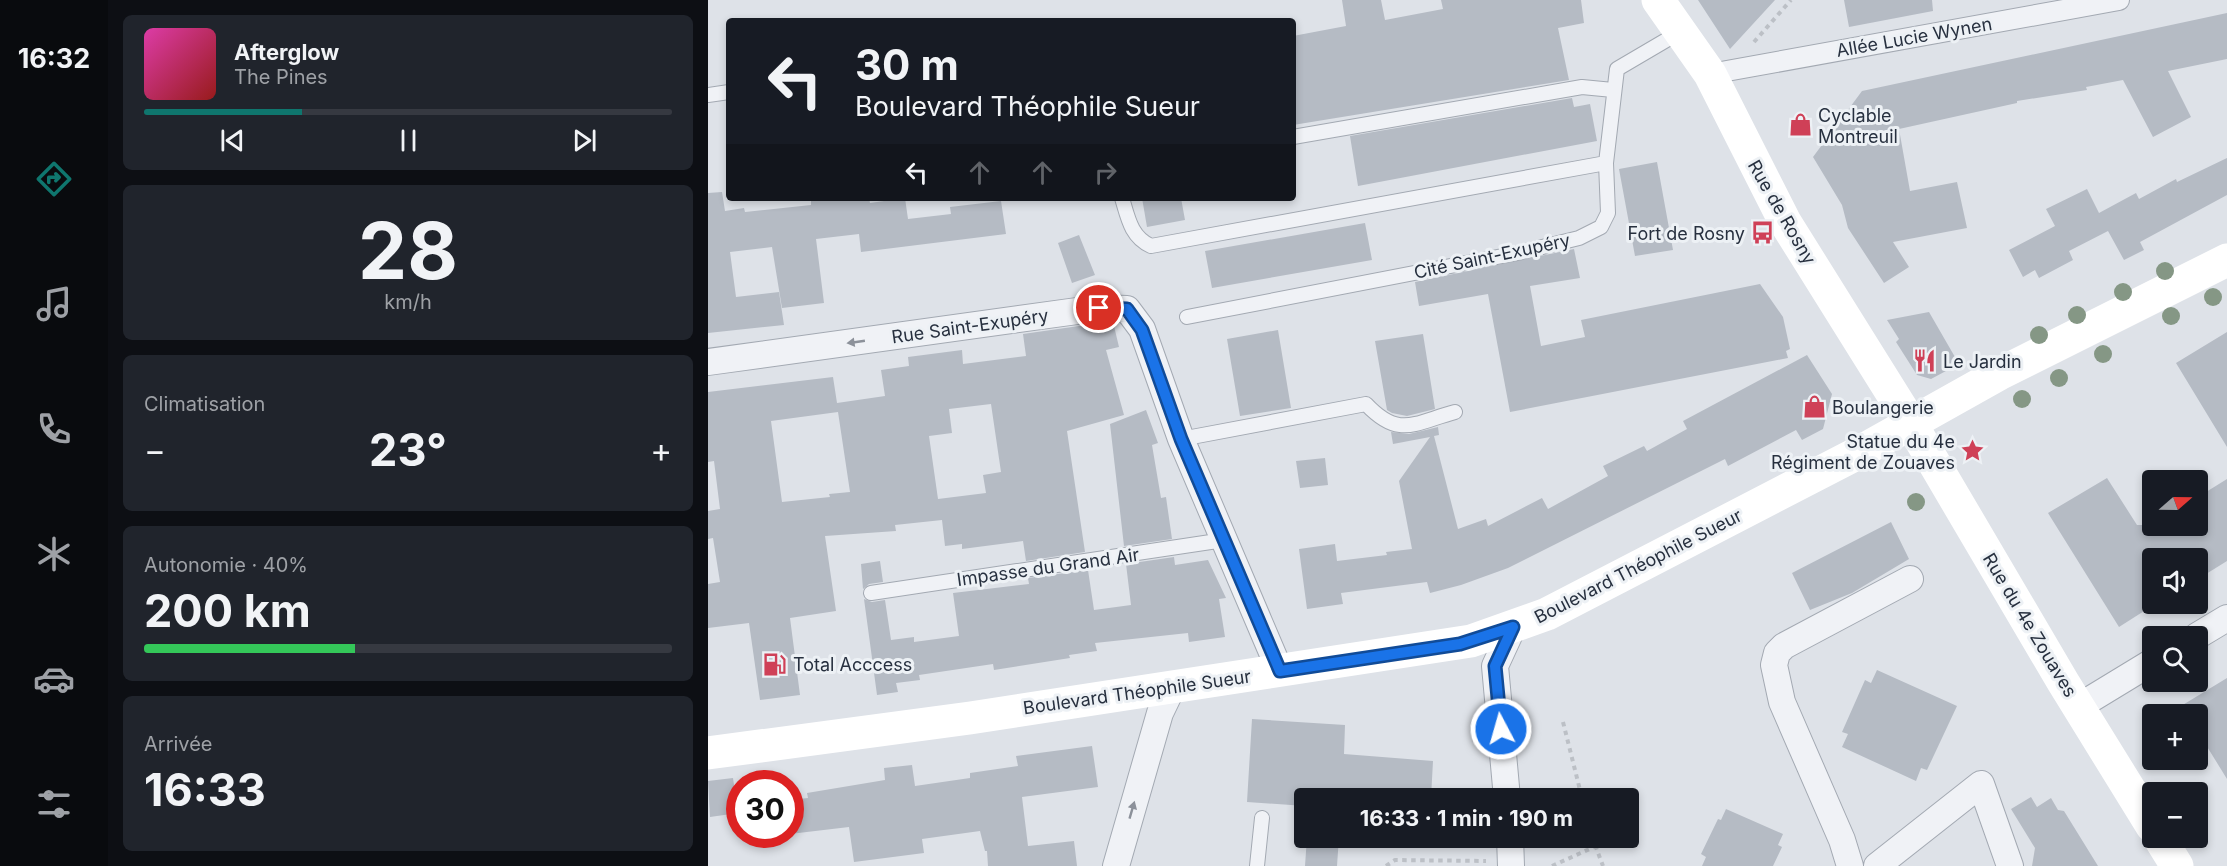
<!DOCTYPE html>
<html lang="fr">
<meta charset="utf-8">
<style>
body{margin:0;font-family:Inter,sans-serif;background:#20242c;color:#f1f3f6;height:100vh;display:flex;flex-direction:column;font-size:22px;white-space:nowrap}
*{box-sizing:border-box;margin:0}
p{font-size:20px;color:#9ea1a6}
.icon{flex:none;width:33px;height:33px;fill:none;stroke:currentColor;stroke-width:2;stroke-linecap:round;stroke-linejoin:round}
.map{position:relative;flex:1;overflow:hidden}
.side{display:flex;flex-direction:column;gap:15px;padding:15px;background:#0d0f14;width:600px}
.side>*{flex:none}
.top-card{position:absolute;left:18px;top:18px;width:570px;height:183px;border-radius:6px;box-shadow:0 3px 9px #0003;background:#171b24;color:#f1f3f6;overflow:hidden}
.needle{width:39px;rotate:70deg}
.tools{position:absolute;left:1434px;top:470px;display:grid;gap:12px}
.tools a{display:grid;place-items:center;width:66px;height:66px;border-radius:6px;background:#171b24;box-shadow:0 3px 9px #0003;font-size:30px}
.speed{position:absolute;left:18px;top:770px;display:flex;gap:12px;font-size:30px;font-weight:700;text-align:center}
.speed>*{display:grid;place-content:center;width:78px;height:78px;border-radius:50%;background:#171b24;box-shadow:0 3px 9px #0003;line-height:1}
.speed .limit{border:9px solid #d22;background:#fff;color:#111}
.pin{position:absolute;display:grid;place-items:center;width:51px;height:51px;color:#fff;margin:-26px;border:3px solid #fff;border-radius:50%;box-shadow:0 2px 6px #0007}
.me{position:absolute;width:66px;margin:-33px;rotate:354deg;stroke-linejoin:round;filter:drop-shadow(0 0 4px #0008)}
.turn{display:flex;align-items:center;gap:21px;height:126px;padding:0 30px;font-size:27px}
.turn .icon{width:78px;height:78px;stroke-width:2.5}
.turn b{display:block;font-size:42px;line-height:51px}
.lanes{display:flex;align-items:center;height:57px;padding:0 30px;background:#0003;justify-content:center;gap:30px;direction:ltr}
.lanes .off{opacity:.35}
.big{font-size:45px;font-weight:700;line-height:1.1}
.side .widget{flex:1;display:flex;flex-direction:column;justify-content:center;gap:9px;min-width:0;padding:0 21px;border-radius:9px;background:#20242c}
.side .dial{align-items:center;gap:0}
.dial b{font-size:78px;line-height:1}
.song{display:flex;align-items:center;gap:18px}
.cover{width:72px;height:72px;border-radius:9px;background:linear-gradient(135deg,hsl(320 70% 55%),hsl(0 70% 35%))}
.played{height:6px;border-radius:3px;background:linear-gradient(90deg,#0f766e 30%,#363941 30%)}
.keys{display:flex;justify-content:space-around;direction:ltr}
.heat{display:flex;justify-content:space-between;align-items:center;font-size:33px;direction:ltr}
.charge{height:9px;border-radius:4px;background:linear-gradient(90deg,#34c759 40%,#363941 0)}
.trip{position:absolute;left:586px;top:788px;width:345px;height:60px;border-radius:6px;background:#171b24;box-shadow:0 3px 9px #0003;font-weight:700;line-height:60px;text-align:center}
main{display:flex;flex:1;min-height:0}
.tabs{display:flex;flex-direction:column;width:108px;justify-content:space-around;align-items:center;background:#090b0e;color:#9ea1a6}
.tabs .icon{width:42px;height:42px}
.tabs .selected{color:#0f766e}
.tabs b{font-size:27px;color:#f1f3f6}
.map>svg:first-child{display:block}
.building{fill:#b5bbc4;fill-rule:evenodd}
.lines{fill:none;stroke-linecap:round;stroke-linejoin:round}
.service-casing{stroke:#a3a9b2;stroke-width:16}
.pedestrian-casing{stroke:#a3a9b2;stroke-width:22}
.minor-casing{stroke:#a3a9b2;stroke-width:28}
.path{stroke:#bcc0c6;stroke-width:4;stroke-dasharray:4.5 4.5;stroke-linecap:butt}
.service{stroke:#f0f2f6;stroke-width:14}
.pedestrian{stroke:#f0f2f6;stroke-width:20}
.minor{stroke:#f0f2f6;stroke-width:26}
.secondary{stroke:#fff;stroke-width:33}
.tree{fill:#859785}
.oneway{fill:#8c919a}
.route-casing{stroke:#114b97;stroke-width:15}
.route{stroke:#1a73e8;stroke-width:10}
.labels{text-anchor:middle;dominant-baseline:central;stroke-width:6;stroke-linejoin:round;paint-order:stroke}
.street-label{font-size:18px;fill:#27303f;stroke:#edf1f5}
.poi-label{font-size:18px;fill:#27303f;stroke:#edf1f5;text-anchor:start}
</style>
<main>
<nav class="tabs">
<b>16:32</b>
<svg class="icon selected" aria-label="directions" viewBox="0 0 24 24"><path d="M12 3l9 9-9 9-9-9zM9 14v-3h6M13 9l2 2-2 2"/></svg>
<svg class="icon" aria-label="music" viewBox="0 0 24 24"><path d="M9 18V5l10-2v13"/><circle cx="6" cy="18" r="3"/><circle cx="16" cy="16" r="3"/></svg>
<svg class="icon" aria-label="phone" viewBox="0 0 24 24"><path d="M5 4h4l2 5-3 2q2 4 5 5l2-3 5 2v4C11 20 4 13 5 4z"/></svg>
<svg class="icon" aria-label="climate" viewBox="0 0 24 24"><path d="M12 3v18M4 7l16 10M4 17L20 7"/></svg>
<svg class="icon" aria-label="car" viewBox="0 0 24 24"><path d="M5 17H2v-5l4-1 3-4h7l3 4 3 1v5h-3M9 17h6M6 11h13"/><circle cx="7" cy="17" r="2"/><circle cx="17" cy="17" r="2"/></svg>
<svg class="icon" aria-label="filters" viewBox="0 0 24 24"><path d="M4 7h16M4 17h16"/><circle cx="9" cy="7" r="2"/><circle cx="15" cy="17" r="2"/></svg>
</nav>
<section class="side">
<div class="widget">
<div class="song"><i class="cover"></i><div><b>Afterglow</b><p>The Pines</p></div></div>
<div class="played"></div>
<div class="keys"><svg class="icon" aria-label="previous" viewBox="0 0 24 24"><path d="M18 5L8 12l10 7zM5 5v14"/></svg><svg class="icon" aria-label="pause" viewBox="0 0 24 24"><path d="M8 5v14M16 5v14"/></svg><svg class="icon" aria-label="next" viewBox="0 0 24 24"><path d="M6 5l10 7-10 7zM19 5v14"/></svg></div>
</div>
<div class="widget dial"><b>28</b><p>km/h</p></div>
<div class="widget"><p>Climatisation</p>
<div class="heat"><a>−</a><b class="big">23°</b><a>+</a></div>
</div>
<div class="widget"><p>Autonomie · 40%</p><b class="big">200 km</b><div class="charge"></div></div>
<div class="widget"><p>Arrivée</p><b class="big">16:33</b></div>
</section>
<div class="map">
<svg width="1519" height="866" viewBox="0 0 1519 866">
<rect width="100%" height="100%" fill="#dee2e8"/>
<!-- building -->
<path class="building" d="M634,0H673L677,20L735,9L733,0H873L876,23L850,28L861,80L585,125V36L638,26Z
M990,0H1067L1022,49Z
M1136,0H1224L1225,11L1141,27Z
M1519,13V59L1460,71L1483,117L1445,137L1415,80L1378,87L1379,90L1309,101V103L1191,129L1202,191L1249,182L1259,228L1185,242L1201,267L1176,283L1140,228L1134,205L1105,157L1154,91Z
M864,98L866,107L882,104L889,141L650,186L642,136Z
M1519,158V195L1432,242L1436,250L1416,260L1400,231L1361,251L1365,260L1331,278L1327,270L1315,277L1301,250L1347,226L1338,209L1379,189L1391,213L1428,193L1431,199L1468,179L1469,182Z
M949,162L965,250L927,256L911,169Z
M14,192L17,211L36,208L37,212L103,205V201L126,198H161L162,203L197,198L200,219L243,214L242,207L293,201L298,234L153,252L151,234L108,239L116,303L74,308L64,247L22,252L28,297L71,292L76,325L0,333V193Z
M434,198H473L477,220L439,227Z
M657,223L664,260L504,288L497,251Z
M371,235L387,275L364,283L350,243Z
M866,249L872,278L822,286L833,346L877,337L873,320L1052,284L1075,317L1082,349L1078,351L1080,358L802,412L780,294L711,306L707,282Z
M1221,312L1251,364L1223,379L1209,375L1188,342L1191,339L1179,320Z
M392,323L406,326L411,347L398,350L416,415L359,431L377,552L318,561L315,541L254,549V544L237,546L234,520L187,525L188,531L117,536L128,611L82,618L92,695L52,700L41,623L0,628V584L12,582L5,538L0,539V511L12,509L6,461L0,462V392L125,377L129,403L177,396L173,370L201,366L200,357L254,350L255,364L318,356L315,334ZM283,404L293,472L275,475L278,493L230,499L221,436L244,433L241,409ZM130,412L142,492L121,494L122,497L74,502L63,421Z
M570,330L583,408L532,416L519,339Z
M1519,332V447L1468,363Z
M715,334L727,409L699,416L684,413L679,410L667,341Z
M1099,355L1124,394L1115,429L1094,440L1088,430L1020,466L1017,459L800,568L753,585L722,593L719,582L633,593L635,604L599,609L591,549L627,544L629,561L679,555L678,552L704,549L691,481L722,437L685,444L683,432L701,434L730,427L731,435L726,436L750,529L778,519L780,526L834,498L840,509L900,476L895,466L936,446L939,451L979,429L975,421Z
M438,410L450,443L444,445L453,498L458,497L464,539L416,546L402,424Z
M617,458L620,485L592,488L588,461Z
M1399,478L1429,525H1490V497L1519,479V561L1490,579V558H1444V606L1411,627L1340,513Z
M1183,522L1201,559L1144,593L1102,610L1084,573Z
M466,557L467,565L500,560L518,598L511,599L517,637L481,642L480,633L387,643L389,651L361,655L362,658L286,670L285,664L211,675L212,680L188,683L190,692L169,695L156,599L164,602L177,600L183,640L206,637V642L251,636L245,593L321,584L320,578L380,570L386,610L423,605L418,564Z
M172,561L175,582L161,584L155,589L153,564Z
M1169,670L1249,706L1219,770L1213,768L1208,781L1134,747L1140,734L1134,732L1157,680L1163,683Z
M1519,678V779L1490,732V714H1478L1473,706Z
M544,719L637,725L636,754L725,761L723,798H597V806L539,802Z
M384,746L390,787L314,797L320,846L366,841L369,866H280L279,851H277L272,831L214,839L216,853L146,862L141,827L82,834V800L100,798L99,793L177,780L176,768L204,765L207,786L262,778V773L310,766L308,756Z
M25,778L30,813L2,817L0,781Z
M1323,797L1329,807L1343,798L1350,810L1356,811L1390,866H1324L1327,848L1303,809Z
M1018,809L1075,834L1070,845L1074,847L1065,866H994L998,857L993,854L1010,819L1013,820Z
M599,837H631L629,866H597Z"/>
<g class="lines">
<defs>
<path id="service" d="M0,95L21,92
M585,137L874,87L905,90
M414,198C420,218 423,237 443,246L898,163
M479,317L810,253L871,238L893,227L900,213L898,163L909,69L972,32
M473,439L658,404C691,439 706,423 747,412
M163,593L516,540
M549,866L554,818"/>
<path id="pedestrian" d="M1002,74L1411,0"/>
<path id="minor" d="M0,362L391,308L419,309L434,329L473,439L572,671
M1489,636L1519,618
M1370,707L1444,662
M799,798L787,666L805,627
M802,837L803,866
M408,866L452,713L465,686
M1142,866L1134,840L1074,702L1066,665L1069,653L1076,646L1202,579
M1169,866L1273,784L1302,866"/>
</defs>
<!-- service casing -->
<use href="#service" class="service-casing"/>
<!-- pedestrian casing -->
<use href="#pedestrian" class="pedestrian-casing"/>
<!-- minor casing -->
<use href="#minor" class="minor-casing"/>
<!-- path -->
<path class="path" d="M1046,42L1083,0
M855,722L874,798
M884,837L895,866
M678,866L687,860L778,861
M844,866L886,847"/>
<!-- service -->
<use href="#service" class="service"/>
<!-- pedestrian -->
<use href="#pedestrian" class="pedestrian"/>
<!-- minor -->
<use href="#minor" class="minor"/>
<!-- secondary -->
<path class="secondary" d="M950,0L1002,74L1077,222L1202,422L1355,682L1444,826
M0,753L262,718L763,641L839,614L1150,453L1291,374L1519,260
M1451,837L1469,866"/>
</g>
<!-- trees -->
<g class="tree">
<circle cx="1457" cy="271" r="9"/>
<circle cx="1415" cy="292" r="9"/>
<circle cx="1505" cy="297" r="9"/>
<circle cx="1369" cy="315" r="9"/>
<circle cx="1463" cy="316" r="9"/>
<circle cx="1331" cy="335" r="9"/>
<circle cx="1395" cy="354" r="9"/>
<circle cx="1351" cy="378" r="9"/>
<circle cx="1314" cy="399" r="9"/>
<circle cx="1208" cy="502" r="9"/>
</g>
<!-- one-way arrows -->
<defs><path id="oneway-solid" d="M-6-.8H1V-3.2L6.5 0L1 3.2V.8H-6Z" transform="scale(1.5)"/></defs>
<g class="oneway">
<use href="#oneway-solid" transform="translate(148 342) rotate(172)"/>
<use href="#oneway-solid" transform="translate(424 810) rotate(-74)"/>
</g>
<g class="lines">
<defs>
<path id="route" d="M391,308L419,309L434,330L473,439L572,671L752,644L805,627L787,666L793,729"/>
</defs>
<!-- route casing -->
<use href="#route" class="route-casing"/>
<!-- route -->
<use href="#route" class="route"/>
</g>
<!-- icons -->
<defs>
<symbol id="shop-bare" viewBox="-9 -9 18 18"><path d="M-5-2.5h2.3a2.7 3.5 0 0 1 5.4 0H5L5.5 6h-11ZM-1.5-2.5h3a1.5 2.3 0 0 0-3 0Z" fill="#cf4057" stroke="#edf1f5" stroke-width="2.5" paint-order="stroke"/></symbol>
<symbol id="bus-bare" viewBox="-9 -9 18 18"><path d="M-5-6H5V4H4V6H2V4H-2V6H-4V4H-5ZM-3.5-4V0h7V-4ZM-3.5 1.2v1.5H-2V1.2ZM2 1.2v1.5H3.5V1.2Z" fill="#cf4057" stroke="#edf1f5" stroke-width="2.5" paint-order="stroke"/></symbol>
<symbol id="restaurant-bare" viewBox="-9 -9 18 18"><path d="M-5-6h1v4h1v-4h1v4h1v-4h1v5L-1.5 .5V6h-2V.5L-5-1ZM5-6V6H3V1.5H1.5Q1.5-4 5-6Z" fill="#cf4057" stroke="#edf1f5" stroke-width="2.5" paint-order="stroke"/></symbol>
<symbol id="sight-bare" viewBox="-9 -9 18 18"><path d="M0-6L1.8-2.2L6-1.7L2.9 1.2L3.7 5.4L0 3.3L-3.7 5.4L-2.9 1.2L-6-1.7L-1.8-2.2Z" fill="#cf4057" stroke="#edf1f5" stroke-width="2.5" paint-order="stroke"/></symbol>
<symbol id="fuel-bare" viewBox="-9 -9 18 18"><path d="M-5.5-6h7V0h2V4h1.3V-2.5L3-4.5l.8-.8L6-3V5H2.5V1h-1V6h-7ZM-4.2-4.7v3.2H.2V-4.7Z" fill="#cf4057" stroke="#edf1f5" stroke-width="2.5" paint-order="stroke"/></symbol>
</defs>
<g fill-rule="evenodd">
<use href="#shop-bare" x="1076" y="108" width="33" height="33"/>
<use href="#bus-bare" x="1038" y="216" width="33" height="33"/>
<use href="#restaurant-bare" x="1200" y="344" width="33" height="33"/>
<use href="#shop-bare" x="1090" y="390" width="33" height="33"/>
<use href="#sight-bare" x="1248" y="434" width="33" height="33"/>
<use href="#fuel-bare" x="50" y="648" width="33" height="33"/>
</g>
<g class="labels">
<!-- street labels -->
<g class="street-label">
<text transform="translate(1206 37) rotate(-10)">Allée Lucie Wynen</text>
<text transform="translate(1074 212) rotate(60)">Rue de Rosny</text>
<text transform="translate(784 256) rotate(-12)">Cité Saint-Exupéry</text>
<text transform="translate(262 326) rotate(-8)">Rue Saint-Exupéry</text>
<text transform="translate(930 566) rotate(-27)">Boulevard Théophile Sueur</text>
<text transform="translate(340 567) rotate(-8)">Impasse du Grand Air</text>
<text transform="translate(1322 625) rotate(59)">Rue du 4e Zouaves</text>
<text transform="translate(429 692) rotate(-8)">Boulevard Théophile Sueur</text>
</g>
<!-- poi labels -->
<g class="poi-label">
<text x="1110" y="115">Cyclable<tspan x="1110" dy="21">Montreuil</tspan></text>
<text x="1037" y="233" text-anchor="end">Fort de Rosny</text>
<text x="1235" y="361">Le Jardin</text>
<text x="1124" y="407">Boulangerie</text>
<text x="1247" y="441" text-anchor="end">Statue du 4e<tspan x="1247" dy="21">Régiment de Zouaves</tspan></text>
<text x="85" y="664">Total Acccess</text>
</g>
</g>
</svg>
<div class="tools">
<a><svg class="needle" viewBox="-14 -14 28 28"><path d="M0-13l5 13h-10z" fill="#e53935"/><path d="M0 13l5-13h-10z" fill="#9ea1a6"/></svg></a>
<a><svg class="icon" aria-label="sound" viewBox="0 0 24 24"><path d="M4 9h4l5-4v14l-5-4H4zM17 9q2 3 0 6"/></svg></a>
<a><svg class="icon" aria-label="search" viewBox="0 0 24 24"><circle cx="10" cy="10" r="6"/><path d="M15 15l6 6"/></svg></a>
<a>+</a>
<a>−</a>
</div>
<div class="speed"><div class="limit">30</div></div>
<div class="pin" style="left:391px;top:308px;background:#d93025"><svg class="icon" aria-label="arrive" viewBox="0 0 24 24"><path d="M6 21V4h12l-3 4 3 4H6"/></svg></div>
<svg class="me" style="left:793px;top:729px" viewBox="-20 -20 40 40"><circle r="17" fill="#1a73e8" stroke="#fff" stroke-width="3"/><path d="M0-11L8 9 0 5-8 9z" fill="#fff"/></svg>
<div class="trip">16:33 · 1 min · 190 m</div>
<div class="top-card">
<div class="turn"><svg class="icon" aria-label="left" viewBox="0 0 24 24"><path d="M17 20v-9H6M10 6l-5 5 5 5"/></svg><div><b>30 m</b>Boulevard Théophile Sueur</div></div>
<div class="lanes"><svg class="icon" aria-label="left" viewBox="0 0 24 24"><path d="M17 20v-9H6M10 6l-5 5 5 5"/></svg><svg class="icon off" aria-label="ahead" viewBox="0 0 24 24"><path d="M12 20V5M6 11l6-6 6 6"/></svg><svg class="icon off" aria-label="ahead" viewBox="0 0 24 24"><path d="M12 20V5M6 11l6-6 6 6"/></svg><svg class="icon off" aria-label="right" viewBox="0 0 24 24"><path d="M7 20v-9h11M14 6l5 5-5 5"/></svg></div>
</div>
</div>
</main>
